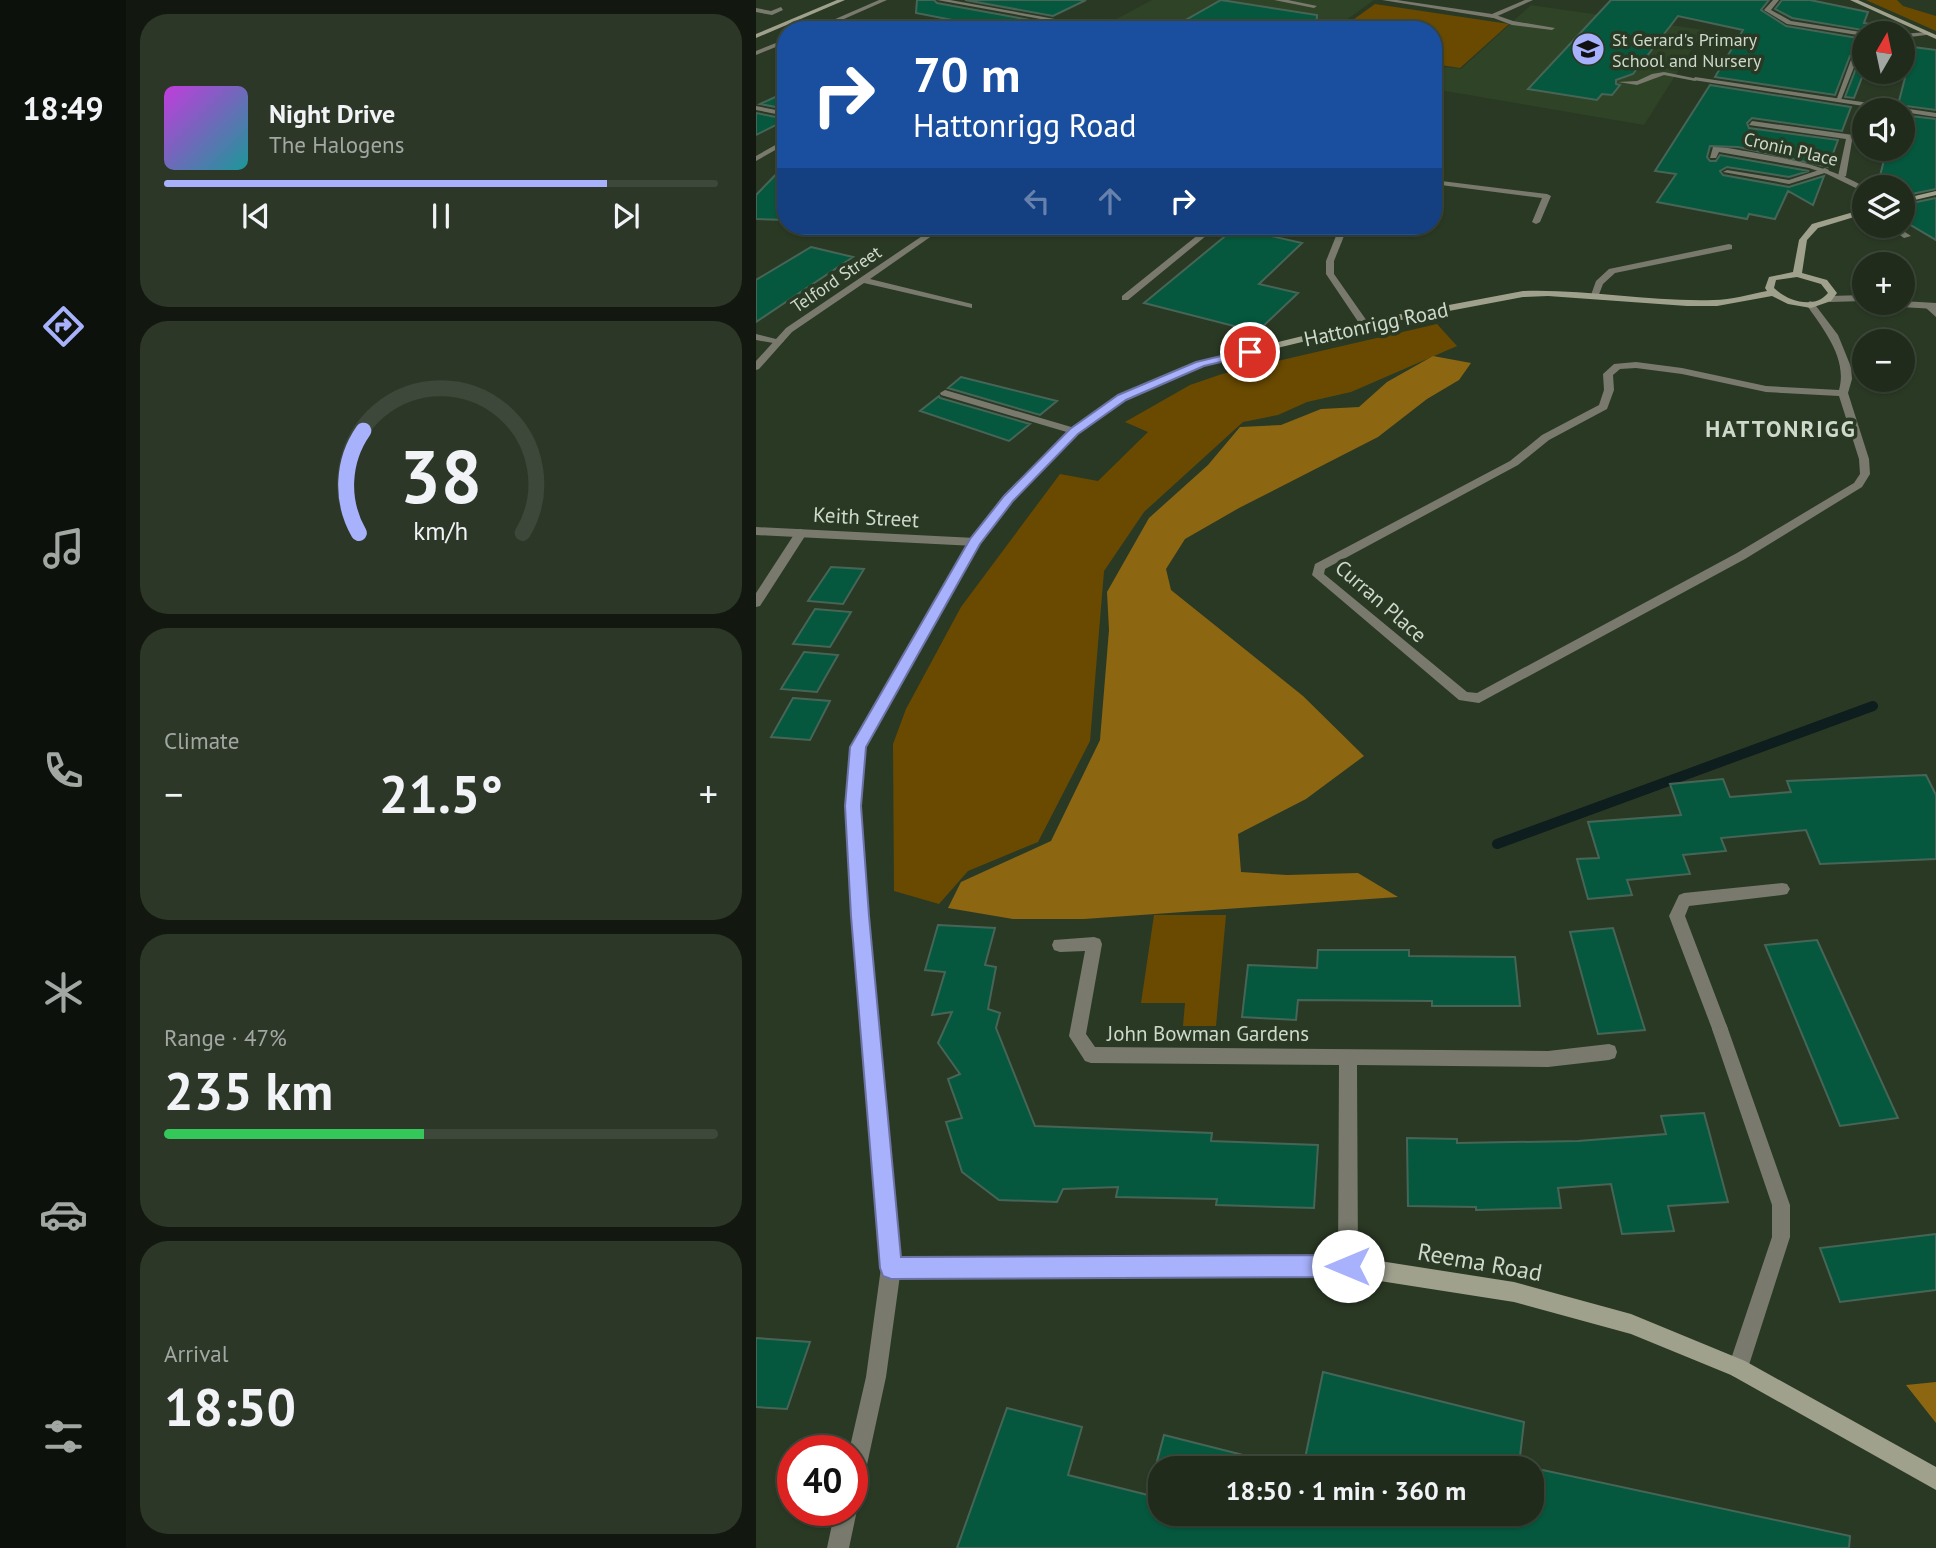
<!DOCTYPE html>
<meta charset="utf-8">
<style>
body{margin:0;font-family:"PT Sans",sans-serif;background:#2d3728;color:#f1f3f6;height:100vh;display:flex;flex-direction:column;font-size:26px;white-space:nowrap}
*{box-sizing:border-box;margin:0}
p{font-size:23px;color:#a2a7a3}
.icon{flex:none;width:38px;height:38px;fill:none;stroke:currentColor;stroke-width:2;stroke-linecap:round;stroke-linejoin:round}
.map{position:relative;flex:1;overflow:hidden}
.sheet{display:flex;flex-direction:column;gap:14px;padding:14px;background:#12180f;width:630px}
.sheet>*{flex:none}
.hud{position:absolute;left:21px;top:21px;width:665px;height:214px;border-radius:28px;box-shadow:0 2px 5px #0004,0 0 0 2px #3d473a;background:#1a4fa0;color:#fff;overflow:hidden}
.needle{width:46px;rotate:9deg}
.fabs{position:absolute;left:1096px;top:21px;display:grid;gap:14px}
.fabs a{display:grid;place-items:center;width:63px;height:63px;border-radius:50%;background:#202b1b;box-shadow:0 2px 5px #0004,0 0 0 2px #3d473a;font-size:35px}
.speed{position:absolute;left:21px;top:1435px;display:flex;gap:14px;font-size:35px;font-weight:700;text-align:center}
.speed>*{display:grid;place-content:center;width:91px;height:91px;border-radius:50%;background:#202b1b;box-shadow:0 2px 5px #0004,0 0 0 2px #3d473a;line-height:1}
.speed .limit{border:10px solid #d22;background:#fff;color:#111}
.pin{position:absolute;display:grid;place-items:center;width:60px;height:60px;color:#fff;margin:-30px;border:4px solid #fff;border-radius:50%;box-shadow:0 2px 7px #0007}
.me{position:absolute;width:77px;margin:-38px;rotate:270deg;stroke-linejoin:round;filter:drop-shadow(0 0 5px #0008)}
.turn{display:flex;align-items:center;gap:24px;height:147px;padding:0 21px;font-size:32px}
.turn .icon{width:91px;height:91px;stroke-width:2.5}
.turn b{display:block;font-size:49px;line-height:60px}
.lanes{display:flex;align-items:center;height:66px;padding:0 21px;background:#0003;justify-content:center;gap:35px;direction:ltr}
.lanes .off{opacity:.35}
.big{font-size:52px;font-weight:600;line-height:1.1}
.sheet .widget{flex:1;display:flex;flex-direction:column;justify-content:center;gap:10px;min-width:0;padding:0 24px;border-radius:28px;background:#2d3728}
.sheet .dial{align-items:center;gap:0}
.dial svg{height:182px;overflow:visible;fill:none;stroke:#3d473a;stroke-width:7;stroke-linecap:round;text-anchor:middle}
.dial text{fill:#f1f3f6;stroke:none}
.song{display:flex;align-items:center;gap:21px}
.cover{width:84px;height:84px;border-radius:10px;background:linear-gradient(135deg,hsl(290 70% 55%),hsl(180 70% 35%))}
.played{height:7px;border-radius:4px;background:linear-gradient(90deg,#a7b1fc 80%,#3d473a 80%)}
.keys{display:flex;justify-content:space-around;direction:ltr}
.heat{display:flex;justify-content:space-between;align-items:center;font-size:38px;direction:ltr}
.charge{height:10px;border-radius:5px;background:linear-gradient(90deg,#34c759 47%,#3d473a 0)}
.trip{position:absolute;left:392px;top:1456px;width:396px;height:70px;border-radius:28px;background:#202b1b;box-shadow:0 2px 5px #0004,0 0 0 2px #3d473a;font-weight:600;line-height:70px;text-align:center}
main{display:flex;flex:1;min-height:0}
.tabs{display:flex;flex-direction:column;width:126px;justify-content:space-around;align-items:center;background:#0d110b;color:#a2a7a3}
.tabs .icon{width:49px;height:49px}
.tabs .active{color:#a7b1fc}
.tabs b{font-size:32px;color:#f1f3f6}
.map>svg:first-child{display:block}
.built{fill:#2f4327}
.green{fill:#6a4a00}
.forest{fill:#8d6612}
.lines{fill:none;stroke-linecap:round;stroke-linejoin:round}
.stream{stroke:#0e1d1d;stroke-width:10}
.building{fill:#05583e;stroke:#476557;stroke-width:2}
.lane{fill:#797a6d;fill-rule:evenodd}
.street{fill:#797a6d;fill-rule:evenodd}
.secondary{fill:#a0a18d;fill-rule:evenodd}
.route{fill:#a7b1fc;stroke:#6d73a4;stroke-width:2}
.labels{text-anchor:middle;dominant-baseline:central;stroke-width:7;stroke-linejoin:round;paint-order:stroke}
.far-poi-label{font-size:18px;fill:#cfd9cb;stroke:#2a3924;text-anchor:start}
.far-street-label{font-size:18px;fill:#cfd9cb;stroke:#2a3924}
.street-label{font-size:21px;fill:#cfd9cb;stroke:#2a3924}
.far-district-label{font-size:23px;font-weight:bold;letter-spacing:2px;fill:#cfd9cb;stroke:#2a3924}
.near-street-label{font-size:24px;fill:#cfd9cb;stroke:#2a3924}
</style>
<main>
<nav class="tabs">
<b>18:49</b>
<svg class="icon active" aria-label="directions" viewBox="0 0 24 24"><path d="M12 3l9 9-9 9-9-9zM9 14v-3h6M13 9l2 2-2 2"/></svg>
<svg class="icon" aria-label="music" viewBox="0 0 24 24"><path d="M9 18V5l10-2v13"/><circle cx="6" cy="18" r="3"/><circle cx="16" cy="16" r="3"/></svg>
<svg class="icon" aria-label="phone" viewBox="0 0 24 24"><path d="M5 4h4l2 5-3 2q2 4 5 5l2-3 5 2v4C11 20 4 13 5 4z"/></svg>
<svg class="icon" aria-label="climate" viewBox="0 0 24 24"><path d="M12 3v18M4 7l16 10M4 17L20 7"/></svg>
<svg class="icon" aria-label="car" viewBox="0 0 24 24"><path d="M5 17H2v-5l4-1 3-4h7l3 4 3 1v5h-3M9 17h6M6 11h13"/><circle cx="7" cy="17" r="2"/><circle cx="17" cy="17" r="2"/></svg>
<svg class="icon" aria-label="filters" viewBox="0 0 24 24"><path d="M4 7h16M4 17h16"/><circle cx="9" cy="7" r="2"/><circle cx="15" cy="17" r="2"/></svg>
</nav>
<section class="sheet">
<div class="widget">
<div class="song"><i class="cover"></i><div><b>Night Drive</b><p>The Halogens</p></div></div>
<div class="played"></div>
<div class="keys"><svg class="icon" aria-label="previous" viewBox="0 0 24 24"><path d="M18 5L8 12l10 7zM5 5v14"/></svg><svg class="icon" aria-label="pause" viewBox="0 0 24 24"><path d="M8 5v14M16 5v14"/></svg><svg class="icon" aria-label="next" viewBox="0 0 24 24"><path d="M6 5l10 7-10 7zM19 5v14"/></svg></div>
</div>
<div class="widget dial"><svg viewBox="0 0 100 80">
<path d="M14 69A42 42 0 1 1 86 69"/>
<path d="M14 69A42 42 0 0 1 16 24" stroke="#a7b1fc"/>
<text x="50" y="56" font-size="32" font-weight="700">38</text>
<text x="50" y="72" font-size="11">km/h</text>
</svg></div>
<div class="widget"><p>Climate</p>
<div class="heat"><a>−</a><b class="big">21.5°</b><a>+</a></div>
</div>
<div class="widget"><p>Range · 47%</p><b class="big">235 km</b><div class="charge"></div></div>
<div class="widget"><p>Arrival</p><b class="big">18:50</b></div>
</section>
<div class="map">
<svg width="1180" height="1548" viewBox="0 0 1180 1548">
<rect width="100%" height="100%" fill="#2a3924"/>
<!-- built -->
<path class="built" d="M396,0H618L576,30H340Z
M775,5L948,30L888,125L678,89L689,67L705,69Z"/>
<!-- green -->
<path class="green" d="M1110,0H1141L1147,6L1180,16V31Z
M619,4L753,24L704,68L677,64V30H583Z
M681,324L701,346L595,392L551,402L522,415L487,422L388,512L348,571L334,741L282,842L212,871L183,904L138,891L137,744L150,709L205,607L304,474L342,481L392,432L369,422L434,385L466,374Z
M398,915H470L460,1026H427L429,1003H385Z"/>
<!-- forest -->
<path class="forest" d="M677,356L715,363L703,380L671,399L622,437L483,508L429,539L410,569L415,590L547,696L608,756L550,799L482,834L485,872L531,875L602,873L642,897L328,919H257L192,908L205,882L295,841L344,740L353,630L351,592L393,518L452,465L484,427L525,425L565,409L603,407L631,382Z
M1180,1382V1423L1150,1385Z"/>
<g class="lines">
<!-- stream -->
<path class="stream" d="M741,844L1117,706"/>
</g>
<!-- building -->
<path class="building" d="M161,0H178L181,3L285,22L268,30H248L160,13Z
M209,0H330L297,16Z
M465,0L561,15L560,30H412Z
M855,0H1013L1005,10L1030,26L1108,39V72L1098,98L1089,97L1104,58L1100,53L1094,56L1079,95L959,77L987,30L922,16L877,74L860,80V84L864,85L856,95L846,94L841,100L772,89Z
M1026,0H1054L1112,12L1108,23L1115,24L1112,31L1036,18L1019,9Z
M1157,47L1180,50V110L1142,105Z
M954,85L1095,107L1086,131L996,118L991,123L993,128L1082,140L1072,167L982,147L954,146L951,157L954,161H960L964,155L1053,171L1033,177L971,167L964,171L967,175L1033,187L1068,176L1057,205L1032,191L1019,219L993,214L991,219L901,202L920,174L899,171Z
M30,92V109L4,104Z
M0,113L30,119V120L0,135Z
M1146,115L1180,119V189L1146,196V187H1121L1131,149H1146Z
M30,164V220L0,219V195Z
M1180,198V240L1146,220V205Z
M479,228L546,243L503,284L542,293L501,332L388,303Z
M55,247L97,257L0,322V280Z
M205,377L301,401L284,415L192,388Z
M183,396L184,398L274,424L253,441L164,411Z
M75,567L108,569L87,604L52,601Z
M59,609L95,612L74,647L37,644Z
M48,652L82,655L61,692L25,689Z
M37,698L74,701L54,740L15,737Z
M1170,775L1180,795V859L1064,864L1050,830L965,838L970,851L927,855L934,874L871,880L876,895L832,899L821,859L843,858L832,822L925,815L914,784L967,779L974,797L1035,792L1031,781Z
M182,925L239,928L229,965L240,967L232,1009L244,1013L240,1028L279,1126L456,1133L455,1141L562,1145L558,1208L460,1205L461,1199L360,1197L362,1187L307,1189L301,1202L243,1200L206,1172L190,1122L206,1118L192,1079L204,1074L182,1043L196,1012L176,1015L189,972L169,970Z
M857,928L889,1030L842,1034L814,932Z
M1061,940L1142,1118L1084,1126L1009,945Z
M562,950H653V956L759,957L764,1006H676V1001L542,1000L540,1020L486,1017L492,965L561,968Z
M948,1113L972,1202L912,1206L918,1231L866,1234L855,1184L802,1188L805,1208L720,1210V1207L652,1206L651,1138L701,1139V1143L822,1141L910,1134L905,1116Z
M1180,1234V1290L1084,1302L1064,1248Z
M0,1338L54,1342L31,1409L0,1407Z
M567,1372L768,1422L763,1465L1094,1536L1093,1548H201L251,1408L326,1427L312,1475L392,1495L408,1435L539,1468H404V1514H775V1468H547Z"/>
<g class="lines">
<!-- lane -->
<path class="lane" d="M518,0H532L561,6L558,8Z
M737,14L757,21L799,28L796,30L756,25L735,17Z
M1099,55L1102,57L1085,100L1080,101L1096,57Z
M908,72L942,79L939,81L908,75L881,85L862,82L881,81L896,74Z
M996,121L1097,135L1090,176L1086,178L1082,176L1090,139L993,125Z
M1069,168L1073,170L1072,172L1033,184L967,172L971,170L1033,180Z
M677,180L791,194L795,196L784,222L780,224L776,222L786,198L677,184Z
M453,226H462L372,300H366V296Z
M1131,226H1140L1155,236L1148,238Z
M973,244L976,245V249L859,273L847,284L842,297L835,295L840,281L853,269Z
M1170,304H1176L1180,308V317L1170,308Z
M0,334L28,341L23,344L0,340Z
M189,390L322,429L323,431L318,434L314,433L185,395L184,393Z
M45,529L51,533L4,606L0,607V593L41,530Z
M1026,883L1031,884L1034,889L1031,894L1026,895L933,906L929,916L972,1029L970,1034L964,1037L958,1034L913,916L923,895L928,893Z"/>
<!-- street -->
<path class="street" d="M123,0H131L63,30H54Z
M181,0H194L343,27L340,29Z
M626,0H641L736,14L769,0H777L737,18Z
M1017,0H1023L1015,10L1035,21L1111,33H1108V36L1031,24L1008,10Z
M25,7L27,10L16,15L0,12V8L15,11Z
M1172,32L1170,35L1146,38V34Z
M30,39V43L0,55V51Z
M939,77L1180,113V117L937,80Z
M0,106L30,112V116L0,110Z
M30,139V144L0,161V156Z
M957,147C970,147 983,150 995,152C1035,159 1073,167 1109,187L1108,192L1071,174L1053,168L963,152L960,158H954Z
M181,226H190L114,279L216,304V308L108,283L36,332L3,369L0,370V361L30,328Z
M584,226H592L578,261V274L613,324L611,326H605L570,274V261Z
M1108,295V301L1074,302L1070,299L1074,296Z
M1054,301L1057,302L1082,335L1095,367L1096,379L1092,393L1113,459L1114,474L1106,487L989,559L723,703L703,700L556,575L559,564L754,461L786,435L843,405L848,390L847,374L858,364L880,362L926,368L1010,386L1083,390C1092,358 1067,329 1050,304ZM880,368L926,374L1010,392L1083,396L1103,459L1104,474L1098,483L981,553L721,693L711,692L568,574L569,569L762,465L793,440L851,409L858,390L857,375L864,369Z
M1146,301L1180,303V309L1127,306L1123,303Z
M0,527L219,538L225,542L219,546L0,535Z
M338,937L344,939L346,944L330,1034L339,1047L792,1051L853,1044L859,1046L861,1052L859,1058L853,1060L792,1067L601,1065L602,1266L599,1273L592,1276L585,1273L582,1266L583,1065L335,1063L329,1061L313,1036L329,951L304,952L298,950L296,945L298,940Z
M964,1021L970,1024L972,1029L1034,1205V1237L992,1368L989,1375L982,1378L975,1375L972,1368L1016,1237V1205L956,1029L958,1024Z
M135,1258L142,1261L145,1268L130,1377L107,1483L104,1491L96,1494V1451H93L110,1377L125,1268L128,1261Z
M96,1502L101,1510L93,1548H71L79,1510H96Z"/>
<!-- secondary -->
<path class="secondary" d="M81,0H89L0,38V34Z
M1094,0H1102L1180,35V39Z
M1180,191V195L1146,203V199Z
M1108,209V214L1062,228L1051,240L1046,273L1071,280L1081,293L1075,301L1055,308L1032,304L1016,296L961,306H931L792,296L767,297L608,327L447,366L370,400L322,433L257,500L224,544L109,747L104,806L112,916L144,1258L592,1256L758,1282L875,1314L989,1361L1180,1467V1490L975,1375L875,1334L758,1302L592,1276L135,1278L128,1275L125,1268L96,916L90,806L95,747L215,539L249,496L314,429L362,396L441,362L608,321L767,291C831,289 894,302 958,300C975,300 994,294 1011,291L1009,288L1013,277L1037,272L1043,240L1056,224ZM1041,277L1065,284L1072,293C1058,310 1031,301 1018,288L1020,280Z"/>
</g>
<!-- route -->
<path class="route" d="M494,349L500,352L498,354L448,366L370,400L322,434L257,501L224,544L110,747L105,806L113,916L145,1257L592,1255L599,1258L603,1266L599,1273L592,1277L135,1279L127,1276L124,1268L95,916L89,806L94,747L214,539L248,496L314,429L362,395L440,362Z"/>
<!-- icons -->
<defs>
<symbol id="school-disc" viewBox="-11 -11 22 22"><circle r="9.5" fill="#a7b1fc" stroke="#2a3924"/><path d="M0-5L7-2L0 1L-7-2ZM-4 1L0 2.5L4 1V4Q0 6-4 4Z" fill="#111"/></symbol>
</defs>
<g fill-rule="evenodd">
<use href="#school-disc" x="813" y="30" width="38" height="38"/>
</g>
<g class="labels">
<!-- far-poi labels -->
<g class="far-poi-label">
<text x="856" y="39">St Gerard's Primary<tspan x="856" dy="21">School and Nursery</tspan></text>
</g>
<!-- far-street labels -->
<g class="far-street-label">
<text transform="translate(1035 149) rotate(13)">Cronin Place</text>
<text transform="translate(80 279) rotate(-34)">Telford Street</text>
</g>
<!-- street labels -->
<g class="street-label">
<text transform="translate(620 324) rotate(-12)">Hattonrigg Road</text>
<text transform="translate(110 517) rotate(3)">Keith Street</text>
<text transform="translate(625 601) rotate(41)">Curran Place</text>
<text x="452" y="1033">John Bowman Gardens</text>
</g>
<!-- far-district labels -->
<g class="far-district-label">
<text x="1025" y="428">HATTONRIGG</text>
</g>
<!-- near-street labels -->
<g class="near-street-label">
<text transform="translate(724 1262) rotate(10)">Reema Road</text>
</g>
</g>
</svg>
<div class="fabs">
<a><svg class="needle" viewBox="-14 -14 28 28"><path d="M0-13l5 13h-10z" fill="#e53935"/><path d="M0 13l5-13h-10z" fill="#a2a7a3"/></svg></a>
<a><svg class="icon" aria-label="sound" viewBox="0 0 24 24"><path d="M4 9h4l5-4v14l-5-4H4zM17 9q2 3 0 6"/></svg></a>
<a><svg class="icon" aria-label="layers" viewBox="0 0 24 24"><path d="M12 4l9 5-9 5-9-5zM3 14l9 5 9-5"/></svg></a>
<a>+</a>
<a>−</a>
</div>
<div class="speed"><div class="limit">40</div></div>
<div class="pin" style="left:494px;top:352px;background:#d93025"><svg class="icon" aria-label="arrive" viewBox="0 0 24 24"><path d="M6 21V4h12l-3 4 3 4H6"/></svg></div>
<svg class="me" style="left:592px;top:1266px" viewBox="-20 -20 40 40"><circle r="19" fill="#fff"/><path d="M0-13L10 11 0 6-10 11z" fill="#a7b1fc"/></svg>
<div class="trip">18:50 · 1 min · 360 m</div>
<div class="hud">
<div class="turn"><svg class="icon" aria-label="right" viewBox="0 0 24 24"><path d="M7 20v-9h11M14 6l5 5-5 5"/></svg><div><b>70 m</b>Hattonrigg Road</div></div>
<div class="lanes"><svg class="icon off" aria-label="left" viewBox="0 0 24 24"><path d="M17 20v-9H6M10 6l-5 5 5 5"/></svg><svg class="icon off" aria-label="ahead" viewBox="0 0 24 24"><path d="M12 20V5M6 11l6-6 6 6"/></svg><svg class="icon" aria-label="right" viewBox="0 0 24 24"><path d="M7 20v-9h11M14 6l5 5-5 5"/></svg></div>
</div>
</div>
</main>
